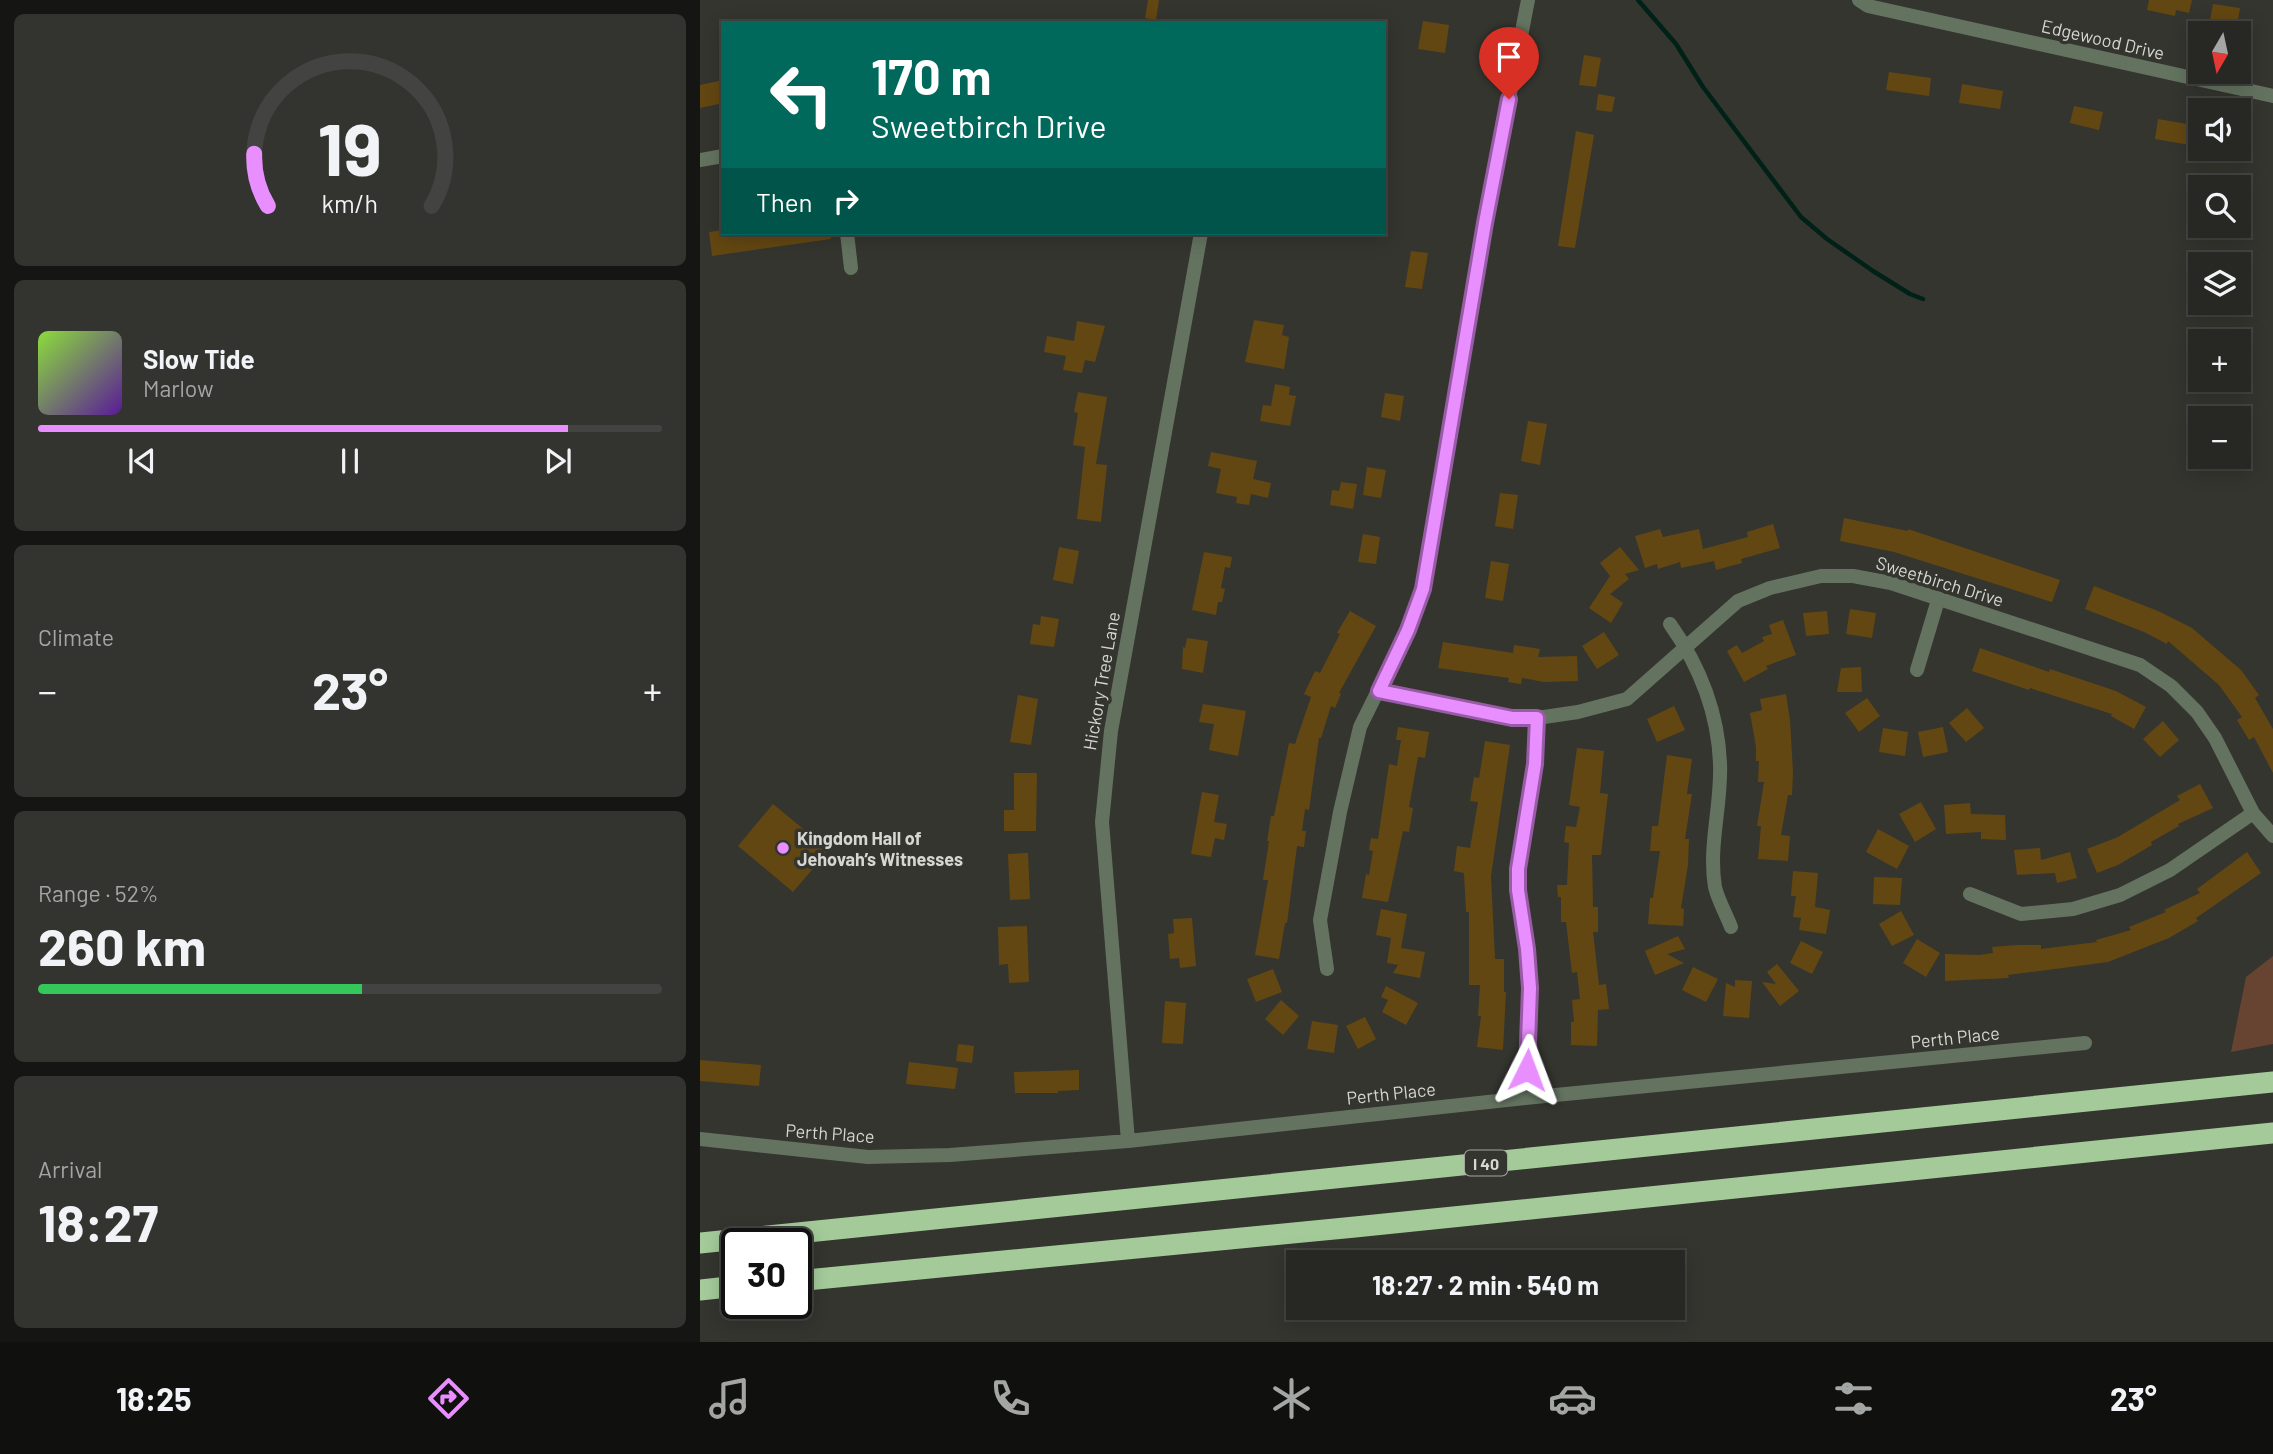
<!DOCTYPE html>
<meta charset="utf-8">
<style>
body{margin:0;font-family:Barlow,sans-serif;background:#333430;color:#f1f3f6;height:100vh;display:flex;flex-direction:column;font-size:26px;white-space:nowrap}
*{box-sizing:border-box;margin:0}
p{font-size:23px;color:#a4a6a6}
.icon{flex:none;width:38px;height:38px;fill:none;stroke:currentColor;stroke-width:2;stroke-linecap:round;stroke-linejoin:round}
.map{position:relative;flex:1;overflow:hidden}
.drawer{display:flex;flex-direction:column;gap:14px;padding:14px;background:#151613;width:700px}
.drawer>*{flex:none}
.top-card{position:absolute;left:21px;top:21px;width:665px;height:214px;border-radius:0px;box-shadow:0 4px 18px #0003,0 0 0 2px #434441;background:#00695c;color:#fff;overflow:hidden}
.needle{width:46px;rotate:189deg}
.buttons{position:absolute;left:1488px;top:21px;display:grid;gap:14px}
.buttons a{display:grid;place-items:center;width:63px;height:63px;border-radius:0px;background:#272823;box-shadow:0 4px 18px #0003,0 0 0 2px #434441;font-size:35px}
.speed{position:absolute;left:21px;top:1228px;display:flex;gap:14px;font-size:35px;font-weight:700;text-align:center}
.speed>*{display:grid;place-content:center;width:91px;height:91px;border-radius:50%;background:#272823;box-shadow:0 4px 18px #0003,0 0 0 2px #434441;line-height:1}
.speed .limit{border:4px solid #111;border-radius:10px;background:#fff;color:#111}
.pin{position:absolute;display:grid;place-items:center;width:60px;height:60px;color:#fff;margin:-72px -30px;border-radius:50% 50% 50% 0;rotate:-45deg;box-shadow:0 0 7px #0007}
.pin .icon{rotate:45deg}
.me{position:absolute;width:77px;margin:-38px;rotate:3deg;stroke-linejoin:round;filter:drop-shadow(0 0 5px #0008)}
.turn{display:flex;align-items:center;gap:24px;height:147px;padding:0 35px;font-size:32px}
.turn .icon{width:91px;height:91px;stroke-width:2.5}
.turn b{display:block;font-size:49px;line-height:60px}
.then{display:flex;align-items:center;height:66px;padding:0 35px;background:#0003;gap:14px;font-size:26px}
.big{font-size:52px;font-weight:700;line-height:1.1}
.drawer .tile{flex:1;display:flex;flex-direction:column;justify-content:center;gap:10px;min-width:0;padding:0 24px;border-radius:10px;background:#333430}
.drawer .dial{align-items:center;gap:0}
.dial svg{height:182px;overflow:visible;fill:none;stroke:#434441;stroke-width:7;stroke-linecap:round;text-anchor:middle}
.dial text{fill:#f1f3f6;stroke:none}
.song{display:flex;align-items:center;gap:21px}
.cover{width:84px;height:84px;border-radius:10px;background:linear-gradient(135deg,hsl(90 70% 55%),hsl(270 70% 35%))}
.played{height:7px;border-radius:4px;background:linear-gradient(90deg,#e98efe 85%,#434441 85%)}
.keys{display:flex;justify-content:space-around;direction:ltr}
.heat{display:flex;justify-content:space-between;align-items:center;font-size:38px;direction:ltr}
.charge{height:10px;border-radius:5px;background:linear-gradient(90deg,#34c759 52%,#434441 0)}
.trip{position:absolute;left:586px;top:1250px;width:399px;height:70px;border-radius:0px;background:#272823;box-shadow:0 4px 18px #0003,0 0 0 2px #434441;font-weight:700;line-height:70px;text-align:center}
.tabs{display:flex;height:112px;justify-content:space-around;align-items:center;background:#10100e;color:#a4a6a6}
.tabs .icon{width:49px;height:49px}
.tabs .on{color:#e98efe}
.tabs b{font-size:32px;color:#f1f3f6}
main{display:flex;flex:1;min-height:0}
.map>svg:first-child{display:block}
.green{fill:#674431}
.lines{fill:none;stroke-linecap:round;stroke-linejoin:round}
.stream{stroke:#002117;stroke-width:4.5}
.building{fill:#634712}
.street{stroke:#647360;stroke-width:14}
.highway{stroke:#a4ca9a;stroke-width:21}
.route-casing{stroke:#975ca5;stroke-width:18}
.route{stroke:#e98efe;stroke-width:12}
.poi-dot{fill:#e98efe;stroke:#34352f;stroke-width:2.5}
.labels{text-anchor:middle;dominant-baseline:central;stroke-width:7;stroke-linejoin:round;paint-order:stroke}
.shield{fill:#34352f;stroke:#a5a6a1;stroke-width:2}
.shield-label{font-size:16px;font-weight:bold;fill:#d6d6d2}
.street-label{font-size:18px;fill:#d6d6d2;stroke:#34352f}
.poi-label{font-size:18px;font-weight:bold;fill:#d6d6d2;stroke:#34352f;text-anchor:start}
</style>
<main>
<section class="drawer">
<div class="tile dial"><svg viewBox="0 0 100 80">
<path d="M14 69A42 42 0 1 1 86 69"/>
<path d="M14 69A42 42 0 0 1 8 46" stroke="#e98efe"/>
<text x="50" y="56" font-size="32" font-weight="700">19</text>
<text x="50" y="72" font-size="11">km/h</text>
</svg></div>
<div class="tile">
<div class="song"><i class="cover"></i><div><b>Slow Tide</b><p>Marlow</p></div></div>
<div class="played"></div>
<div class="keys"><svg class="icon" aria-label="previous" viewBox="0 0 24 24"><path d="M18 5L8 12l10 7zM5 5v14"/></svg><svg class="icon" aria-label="pause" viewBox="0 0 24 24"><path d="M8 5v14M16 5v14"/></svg><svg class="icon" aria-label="next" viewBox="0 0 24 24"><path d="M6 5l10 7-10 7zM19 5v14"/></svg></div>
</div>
<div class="tile"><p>Climate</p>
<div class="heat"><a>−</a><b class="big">23°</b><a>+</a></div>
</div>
<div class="tile"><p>Range · 52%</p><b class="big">260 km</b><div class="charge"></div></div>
<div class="tile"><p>Arrival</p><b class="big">18:27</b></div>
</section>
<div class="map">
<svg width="1573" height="1342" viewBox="0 0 1573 1342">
<rect width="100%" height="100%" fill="#34352f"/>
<!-- green -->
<path class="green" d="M1573,956V1044L1531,1052L1546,977Z"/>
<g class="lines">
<!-- stream -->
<path class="stream" d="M938,0L976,44L1003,87L1101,217L1127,239L1173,271L1210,294L1223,299"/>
</g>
<!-- building -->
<path class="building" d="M448,0H459L456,20L445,18Z
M1449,0H1492L1489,13L1476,10L1475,16L1447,10Z
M1513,4L1540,8L1536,33L1508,31Z
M723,21L749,25L745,53L718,49Z
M884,55L901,58L896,87L879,85Z
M1189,72L1231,78L1229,96L1186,90Z
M23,80V103L0,108V85Z
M1262,84L1303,91L1300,109L1259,103Z
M898,94L915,97L912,112L896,110Z
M1374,106L1403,112L1399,130L1370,123Z
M1458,119L1493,125L1490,145L1455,139Z
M876,131L894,135L875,248L858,246Z
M1503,149H1540L1538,161L1503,155Z
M23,230V233H131V239L12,256L9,232Z
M711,251L728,253L722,289L705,287Z
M554,320L584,325L582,335L589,337L584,369L545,362Z
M377,321L405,326L395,362L385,360L382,373L363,370L366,356L344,352L347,336L374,341Z
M575,384L590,387L589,395L596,396L590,426L560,421L563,405L571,406Z
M378,392L407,397L396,464L407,465L401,522L377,519L385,447L373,445L378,413L374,412Z
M685,393L704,396L700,421L681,417Z
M828,421L847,424L840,465L821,461Z
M511,452L557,461L553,479L571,483L568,498L551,494L549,505L536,503L537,497L516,493L521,469L508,466Z
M667,467L686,470L681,498L663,495Z
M641,482L657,484L653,509L630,505L632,490L639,491Z
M800,493L818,495L813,529L795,526Z
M1144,518L1208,531V529L1360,580L1352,602L1194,552L1140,541Z
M1073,524L1080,548L1041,559L1042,563L1016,570L1014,561L981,568L980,562L958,569L957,564L945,568L935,536L960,529L963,537L999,529L1003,549L1048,537L1047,532Z
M663,534L680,537L676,564L658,562Z
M359,547L379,551L373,584L353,580Z
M920,547L939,570L925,574L929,579L910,594L923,603L911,623L889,608L910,576L900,563Z
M504,552L532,557L530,568L525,567L521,588L525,589L522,602H518L516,615L492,610Z
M791,561L809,564L803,601L785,598Z
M1394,586L1458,611L1492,628L1541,670L1559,695L1555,698L1573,729V773L1554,737L1549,740L1537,720L1542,717L1519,685L1468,641L1467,644L1444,632L1385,609Z
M1150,609L1176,613L1172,638L1146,634Z
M650,611L676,626L639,693L641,694L635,708L631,706L621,738H619L609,810L605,809L602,831H606L604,847L597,846L587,923H585L579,959L555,955L568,880H563L569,841H567L571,816H574L589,743L595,744L611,697L604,694L615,671L620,673L640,634L637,633Z
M1127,611L1129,634L1106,636L1103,613Z
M341,616L359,619L354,647L330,644L333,624L340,625Z
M1083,620L1096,655L1066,666L1068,669L1044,682L1027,651L1037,645L1042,653L1064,641L1062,637L1072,634L1069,625Z
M904,632L919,655L897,669L882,646Z
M487,638L508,641L503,673L482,669L483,647L485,648Z
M743,642L813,653L814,645L840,649L838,657L877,656L878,681L844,682L822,678L821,684L808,682L809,678L738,668Z
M1280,648L1349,672L1350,669L1416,691L1446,707L1434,729L1411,716L1412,714L1330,688L1329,690L1272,671Z
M1161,667L1162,692H1137L1141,668Z
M1086,694L1090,720L1093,772L1092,795H1088L1081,835L1090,836L1088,861L1058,859L1061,826H1057L1064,782H1058L1059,761H1056V747L1050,713L1062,710L1060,699Z
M318,695L338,699L331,745L310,742Z
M1167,698L1180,716L1159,732L1145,713Z
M503,704L546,711L538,756L509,750L514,724L499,722Z
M974,706L985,730L957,742L947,719Z
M1267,708L1284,728L1266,742L1249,723Z
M1463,721L1479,740L1460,757L1443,739Z
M698,727L729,732L725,758L718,757L709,807L713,808L709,832L703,831L688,902L662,898L666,874L669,875L673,851L669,850L671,838L678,839L689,764L697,766L701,740H696Z
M1243,727L1248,752L1223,757L1218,732Z
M1183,728L1208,732L1205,756L1179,752Z
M785,741L810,745L791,876L795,959H804V992H806L803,1050L777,1047L781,1016H778L780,985H769V912H766L764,873L754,871L757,846L770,848L778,802L770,801L774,777L779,778Z
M877,748L904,751L900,793L908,794L901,855H892L893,907H898V932H893L899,985L906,984L909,1009L898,1010L897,1046L871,1045V1022H874L872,1000L880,999L877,972L872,973L866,922H861V897H858L857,885H867L869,843L864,842L866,826L876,827L880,807L869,805Z
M967,755L992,759L987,794H992L985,839H989L988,865L981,908L984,909L983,926L948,924L950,898H953L960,851H950L952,826H958Z
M314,773H337L336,831H304V810H314Z
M1500,784L1513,808L1478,824L1479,826L1451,842L1452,845L1418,865L1397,873L1387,849L1418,837L1480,800L1477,796Z
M502,792L519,795L514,822L527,824L524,840L515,838L511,857L491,854Z
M1221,802L1236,829L1215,842L1199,814Z
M1270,803L1271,814L1305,815L1306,840L1281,839V832L1246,834L1244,805Z
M73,804L129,850L93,892L38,846Z
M1178,829L1209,846L1197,869L1166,852Z
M1340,848L1341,860L1370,852L1377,878L1357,883L1355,873L1317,875L1314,850Z
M1547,852L1561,873L1496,918L1498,921L1469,938L1408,962L1308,975L1309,978L1245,981V954L1280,955L1293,953L1292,947L1317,945H1341V949L1397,942L1396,940L1431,930L1429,927L1466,912L1464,910L1500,893L1497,889Z
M328,853L330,899L310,900L308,854Z
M1093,871L1118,873L1115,907L1130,910L1126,934L1099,930L1101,918L1093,917L1096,896H1091Z
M1174,877L1202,878L1200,905L1173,904Z
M681,909L707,914L701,948L725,952L720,978L693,973L698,965L687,963L691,938L676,935Z
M1201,911L1214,935L1192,946L1179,924Z
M492,918L496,966L480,968L479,958L470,959L468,934L474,933L473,919Z
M327,926L329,982L309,983L308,964L299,965L298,927Z
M978,936L985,949L967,954L984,963L955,975L945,951Z
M1217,939L1240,953L1226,977L1203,963Z
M1101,941L1123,952L1112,974L1090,963Z
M1077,964L1099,991L1080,1006L1062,982L1076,984L1067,972Z
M993,967L1018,979L1006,1002L982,990Z
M573,969L582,992L556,1002L547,979Z
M1035,980L1052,981L1049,1018L1023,1016L1026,983L1035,987Z
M686,986L718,1003L706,1025L682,1012L688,1000L681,997Z
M581,1000L599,1016L583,1035L565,1019Z
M465,1001L486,1003L483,1044L462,1043Z
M665,1017L676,1039L658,1049L646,1026Z
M612,1021L638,1025L634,1053L607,1049Z
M258,1044L274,1046L272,1063L256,1061Z
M0,1060L61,1065L59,1086L0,1081Z
M209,1062L258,1068L255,1089L206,1084Z
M379,1070V1090L358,1091V1093H315L314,1072Z"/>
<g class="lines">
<!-- street -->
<path class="street" d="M1159,0L1168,6L1573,96
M0,160L23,156
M147,233L151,268
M970,624C999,665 1018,713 1020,763C1022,804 1008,846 1015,887C1018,900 1026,914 1031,927
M1217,670L1238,600
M679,691L812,717L837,718L878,712L927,699L1038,601L1070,588L1121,576H1153L1191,583L1440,665L1471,686L1497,712L1515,738L1553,813L1573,836
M1270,894L1321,914L1373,909L1420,895L1470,870L1553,813
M627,969L620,920L640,812L660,727L708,630L723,588L785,223L828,0
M825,1098L830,988L827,949L818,890V868L835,764L837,718
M0,1139L168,1157L250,1155L428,1141L825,1098L1385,1043
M428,1141L402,822L411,731L501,233"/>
<!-- highway -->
<path class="highway" d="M0,1243L1573,1082
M96,1281L655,1227L1573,1133
M0,1290L37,1286"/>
</g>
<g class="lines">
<defs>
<path id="route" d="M809,99L785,223L723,589L708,630L679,691L812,718H837L835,764L818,869V890L827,949L830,988L827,1070"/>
</defs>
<!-- route casing -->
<use href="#route" class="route-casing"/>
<!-- route -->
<use href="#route" class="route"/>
</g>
<!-- markers -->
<circle class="poi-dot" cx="83" cy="848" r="7"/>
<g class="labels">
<!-- shield labels -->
<rect class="shield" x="765" y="1150.5" width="42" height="25" rx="5"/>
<g class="shield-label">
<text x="786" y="1163">I 40</text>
</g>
<!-- street labels -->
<g class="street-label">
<text transform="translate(1403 39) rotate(13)">Edgewood Drive</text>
<text transform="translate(1240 581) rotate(17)">Sweetbirch Drive</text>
<text transform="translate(401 681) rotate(-80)">Hickory Tree Lane</text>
<text transform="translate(1255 1037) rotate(-6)">Perth Place</text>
<text transform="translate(691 1093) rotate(-6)">Perth Place</text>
<text transform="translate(130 1133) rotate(4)">Perth Place</text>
</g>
<!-- poi labels -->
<g class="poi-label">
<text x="97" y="838">Kingdom Hall of<tspan x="97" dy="21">Jehovah’s Witnesses</tspan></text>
</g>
</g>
</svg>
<div class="buttons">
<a><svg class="needle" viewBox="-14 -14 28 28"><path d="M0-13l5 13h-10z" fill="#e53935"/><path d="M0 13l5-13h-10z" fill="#a4a6a6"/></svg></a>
<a><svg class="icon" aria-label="sound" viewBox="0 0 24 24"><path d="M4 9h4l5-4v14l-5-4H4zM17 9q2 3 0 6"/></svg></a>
<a><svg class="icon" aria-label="search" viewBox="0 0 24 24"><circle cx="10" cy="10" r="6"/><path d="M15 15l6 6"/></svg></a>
<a><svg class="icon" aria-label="layers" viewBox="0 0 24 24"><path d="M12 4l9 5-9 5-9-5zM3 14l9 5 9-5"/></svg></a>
<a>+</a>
<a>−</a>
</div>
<div class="speed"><div class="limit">30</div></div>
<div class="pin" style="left:809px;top:99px;background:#d93025"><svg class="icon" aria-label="arrive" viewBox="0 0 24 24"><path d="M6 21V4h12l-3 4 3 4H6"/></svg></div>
<svg class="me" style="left:827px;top:1070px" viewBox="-20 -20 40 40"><path d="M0-17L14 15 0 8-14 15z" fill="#e98efe" stroke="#fff" stroke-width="4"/></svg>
<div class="trip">18:27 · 2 min · 540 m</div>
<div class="top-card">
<div class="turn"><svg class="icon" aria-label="left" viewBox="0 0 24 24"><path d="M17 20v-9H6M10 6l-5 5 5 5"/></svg><div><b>170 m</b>Sweetbirch Drive</div></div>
<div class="then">Then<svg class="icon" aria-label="right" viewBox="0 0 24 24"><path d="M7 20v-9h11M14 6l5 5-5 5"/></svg></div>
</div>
</div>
</main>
<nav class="tabs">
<b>18:25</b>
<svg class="icon on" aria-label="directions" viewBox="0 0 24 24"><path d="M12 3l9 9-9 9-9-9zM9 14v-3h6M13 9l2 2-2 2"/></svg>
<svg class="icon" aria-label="music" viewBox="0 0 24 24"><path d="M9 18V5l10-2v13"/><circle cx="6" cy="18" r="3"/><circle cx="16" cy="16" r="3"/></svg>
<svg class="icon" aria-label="phone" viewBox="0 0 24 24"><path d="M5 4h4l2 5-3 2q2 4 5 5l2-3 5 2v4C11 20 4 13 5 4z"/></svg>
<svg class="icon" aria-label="climate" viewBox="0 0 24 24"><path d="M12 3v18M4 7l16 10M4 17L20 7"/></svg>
<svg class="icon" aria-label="car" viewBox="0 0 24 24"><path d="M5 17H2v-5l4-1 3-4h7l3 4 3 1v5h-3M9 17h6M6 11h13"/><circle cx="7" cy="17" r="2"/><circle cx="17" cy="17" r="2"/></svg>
<svg class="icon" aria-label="filters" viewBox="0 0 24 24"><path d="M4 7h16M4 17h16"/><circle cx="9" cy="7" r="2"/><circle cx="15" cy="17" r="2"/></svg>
<b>23°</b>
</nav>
